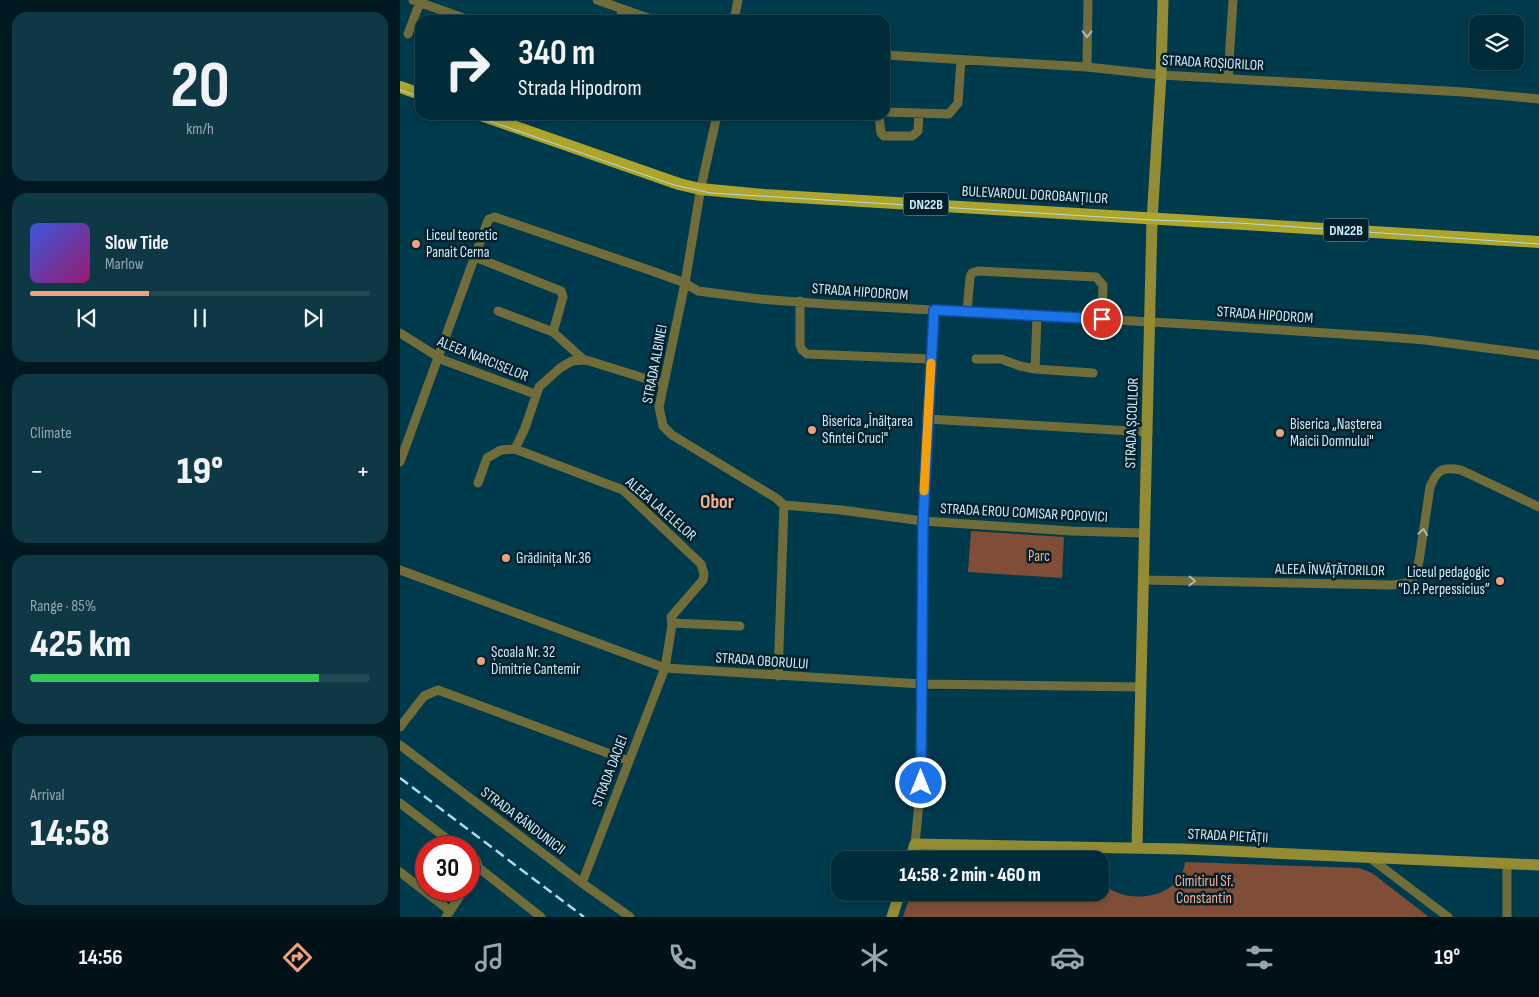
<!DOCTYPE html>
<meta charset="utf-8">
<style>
body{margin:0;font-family:"Sofia Sans Condensed",sans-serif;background:#0e3845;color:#f1f3f6;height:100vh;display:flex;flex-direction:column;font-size:19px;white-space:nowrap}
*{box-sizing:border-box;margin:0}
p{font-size:16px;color:#95a7af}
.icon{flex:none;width:28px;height:28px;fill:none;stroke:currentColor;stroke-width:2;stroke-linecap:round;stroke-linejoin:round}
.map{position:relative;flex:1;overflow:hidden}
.drawer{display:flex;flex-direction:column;gap:12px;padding:12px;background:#001820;width:400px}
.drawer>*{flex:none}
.top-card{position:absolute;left:15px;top:15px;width:475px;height:105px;border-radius:15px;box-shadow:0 2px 8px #0003,0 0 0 1px #224854;background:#002c3a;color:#f1f3f6;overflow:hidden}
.fabs{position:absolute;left:1069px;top:15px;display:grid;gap:10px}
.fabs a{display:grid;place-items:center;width:55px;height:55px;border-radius:10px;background:#002c3a;box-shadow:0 2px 8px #0003,0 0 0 1px #224854;font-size:25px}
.speed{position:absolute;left:15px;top:836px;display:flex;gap:10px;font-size:25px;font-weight:700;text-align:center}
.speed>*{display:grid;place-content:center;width:65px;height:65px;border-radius:50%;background:#002c3a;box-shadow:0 2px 8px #0003,0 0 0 1px #224854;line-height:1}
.speed .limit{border:8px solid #d22;background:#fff;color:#111}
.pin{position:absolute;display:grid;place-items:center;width:42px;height:42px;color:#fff;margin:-21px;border:2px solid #fff;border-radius:50%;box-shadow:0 1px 5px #0007}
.me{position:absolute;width:55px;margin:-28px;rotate:0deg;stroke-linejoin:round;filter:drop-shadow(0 0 4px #0008)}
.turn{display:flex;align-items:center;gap:18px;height:105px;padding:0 20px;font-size:22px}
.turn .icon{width:65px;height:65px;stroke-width:2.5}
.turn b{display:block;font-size:35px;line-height:42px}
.big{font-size:38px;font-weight:800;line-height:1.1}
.drawer .widget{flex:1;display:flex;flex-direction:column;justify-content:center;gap:8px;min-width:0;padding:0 18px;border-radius:15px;background:#0e3845}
.drawer .dial{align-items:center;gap:0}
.dial b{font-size:65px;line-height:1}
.song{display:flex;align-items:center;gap:15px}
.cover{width:60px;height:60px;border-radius:8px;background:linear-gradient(135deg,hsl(230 70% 55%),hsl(320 70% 35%))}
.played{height:5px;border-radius:2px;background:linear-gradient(90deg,#f1a17d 35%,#224854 35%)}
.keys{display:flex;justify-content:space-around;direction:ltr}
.heat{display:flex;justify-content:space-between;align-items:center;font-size:28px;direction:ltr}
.charge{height:8px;border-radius:4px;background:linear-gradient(90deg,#34c759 85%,#224854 0)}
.trip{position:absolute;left:431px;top:851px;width:278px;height:50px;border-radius:15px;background:#002c3a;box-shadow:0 2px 8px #0003,0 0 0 1px #224854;font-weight:800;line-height:50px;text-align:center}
.tab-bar{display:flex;height:80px;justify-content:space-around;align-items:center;background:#001217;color:#95a7af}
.tab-bar .icon{width:35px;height:35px}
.tab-bar .on{color:#f1a17d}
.tab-bar b{font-size:22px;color:#f1f3f6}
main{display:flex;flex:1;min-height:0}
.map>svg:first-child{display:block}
.green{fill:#804e36}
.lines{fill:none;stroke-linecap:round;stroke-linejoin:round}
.street{stroke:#716d3a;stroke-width:9}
.secondary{stroke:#938c34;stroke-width:11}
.primary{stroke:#ada42a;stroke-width:12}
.tram{stroke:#b3d9e8;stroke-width:1}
.rail{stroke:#b3d9e8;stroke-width:2.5;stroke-dasharray:10 5;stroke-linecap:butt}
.oneway{stroke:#a7baaf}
.route-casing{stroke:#114b97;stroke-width:12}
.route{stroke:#1a73e8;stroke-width:9}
.slow{stroke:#f59e0b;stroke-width:9}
.poi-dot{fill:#f1a17d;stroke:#01202b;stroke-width:2}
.labels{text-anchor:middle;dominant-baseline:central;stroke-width:5;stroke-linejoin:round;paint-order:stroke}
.shield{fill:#01202b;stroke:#8eb0be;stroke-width:1}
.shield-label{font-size:14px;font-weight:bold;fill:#cbeefd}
.street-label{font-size:15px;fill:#cbeefd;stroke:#01202b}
.poi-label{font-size:15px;fill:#cbeefd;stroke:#01202b;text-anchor:start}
.park-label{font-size:15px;fill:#fdae8b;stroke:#01202b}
.district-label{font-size:20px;font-weight:bold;fill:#f7ac8a;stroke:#01202b}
</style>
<main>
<section class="drawer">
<div class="widget dial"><b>20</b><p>km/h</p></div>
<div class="widget">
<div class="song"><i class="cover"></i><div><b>Slow Tide</b><p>Marlow</p></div></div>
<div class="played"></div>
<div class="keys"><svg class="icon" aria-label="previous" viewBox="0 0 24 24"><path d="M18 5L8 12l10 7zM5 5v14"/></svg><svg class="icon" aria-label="pause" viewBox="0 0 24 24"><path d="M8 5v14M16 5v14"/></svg><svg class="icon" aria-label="next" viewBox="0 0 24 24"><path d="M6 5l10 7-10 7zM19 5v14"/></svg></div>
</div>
<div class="widget"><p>Climate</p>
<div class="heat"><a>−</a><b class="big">19°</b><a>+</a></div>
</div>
<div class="widget"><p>Range · 85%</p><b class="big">425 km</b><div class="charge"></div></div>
<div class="widget"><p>Arrival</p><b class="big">14:58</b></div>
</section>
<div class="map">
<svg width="1139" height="917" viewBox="0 0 1139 917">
<rect width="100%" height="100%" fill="#003b4d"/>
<!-- green -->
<path class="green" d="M571,531L664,537L662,578L568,572Z
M524,850L694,857V860H521Z
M785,862L959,868L972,873L1029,917H503L511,893L700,892V878C717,908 782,901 785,862Z"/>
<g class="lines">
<!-- street -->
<path class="street" d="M13,0L69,20
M197,0L254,20
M219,20L223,9
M334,20L338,0
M8,34L20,2
M485,55L687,67L761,75L1064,92L1139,99
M687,67L688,0
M828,78L833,0
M485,112L549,114L558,103L561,60
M317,115L301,187L285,283L259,407L263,426L272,435L376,498L384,505L378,676
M479,115L481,133L484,136H512L518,131L519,113
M75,257L161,291L163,297L153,332
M400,301V345L402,350L407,354L531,359
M98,311L153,332L183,359
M567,312L570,277L572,273L578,271L696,277L703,285L702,319
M0,333L43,360L135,394
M576,359H601L620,366L635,369L693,373
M635,369L637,316
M527,419L748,432
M0,462L87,223L89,219L95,217L252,271L285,283L298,291L360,299L425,304L805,325L987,337L1025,340L1139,355
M78,483L87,458L101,450L115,449
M384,505L441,510L523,521L671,531L744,533
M0,570L265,668L521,684L740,687
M743,580L991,585C1012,584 1014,580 1019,561L1030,487C1037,470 1042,466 1061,470L1139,507
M272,623L340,626
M0,727L24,696L38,690L229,761
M0,745L182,883L230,917
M0,803L59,848
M515,844L521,783L523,521L534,310
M69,854L76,860L79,868L141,917
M970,858L1048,917
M1107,863V917
M0,872L50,911
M69,883L79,868
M182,883L265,668L272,625L271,617L303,580L304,574L301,564L223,490L115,449L125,428L139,387L160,368L172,361L186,360L263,384
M46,917L64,890"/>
<!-- secondary -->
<path class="secondary" d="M737,847L752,220L761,75L763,0
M510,860L515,844L783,849L1139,865
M492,917L500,892"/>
<!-- primary -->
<path class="primary" d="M0,87L20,94
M81,115L279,184L300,189L364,195L1139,242"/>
<!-- tram -->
<path class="tram" d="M0,90L20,97
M72,115L274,185L311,193L752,220L839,223L1139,244"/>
<!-- rail -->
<path class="rail" d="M0,778L184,917"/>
</g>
<!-- one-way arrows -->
<defs><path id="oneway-chevron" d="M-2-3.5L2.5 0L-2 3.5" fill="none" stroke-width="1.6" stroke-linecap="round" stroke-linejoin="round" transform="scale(1.25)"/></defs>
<g class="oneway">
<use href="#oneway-chevron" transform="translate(687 34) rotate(91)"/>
<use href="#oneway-chevron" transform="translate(1023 532) rotate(-82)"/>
<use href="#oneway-chevron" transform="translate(792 581) rotate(1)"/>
</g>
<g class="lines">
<defs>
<path id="route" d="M521,783L523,522L534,310L702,319"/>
</defs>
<!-- route casing -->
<use href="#route" class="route-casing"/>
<!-- route -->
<use href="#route" class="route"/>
<!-- slow -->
<path class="slow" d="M524,491L531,363"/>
</g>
<!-- markers -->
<g class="poi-dot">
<circle cx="16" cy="244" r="5"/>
<circle cx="412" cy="430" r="5"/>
<circle cx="880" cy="433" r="5"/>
<circle cx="106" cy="558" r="5"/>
<circle cx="1100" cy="581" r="5"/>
<circle cx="81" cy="661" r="5"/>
</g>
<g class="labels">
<!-- shield labels -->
<g class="shield">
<rect x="503.5" y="192.5" width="45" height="23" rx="4"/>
<rect x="923.5" y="218.5" width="45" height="23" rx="4"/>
</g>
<g class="shield-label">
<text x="526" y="204">DN22B</text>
<text x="946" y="230">DN22B</text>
</g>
<!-- street labels -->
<g class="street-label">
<text transform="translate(813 63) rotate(3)">STRADA ROȘIORILOR</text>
<text transform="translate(635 195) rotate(3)">BULEVARDUL DOROBANȚILOR</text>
<text transform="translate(460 292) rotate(4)">STRADA HIPODROM</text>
<text transform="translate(865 315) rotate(4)">STRADA HIPODROM</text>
<text transform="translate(83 359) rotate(22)">ALEEA NARCISELOR</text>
<text transform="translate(255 364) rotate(-79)">STRADA ALBINEI</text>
<text transform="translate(732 423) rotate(-88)">STRADA ȘCOLILOR</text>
<text transform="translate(261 509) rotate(41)">ALEEA LALELELOR</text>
<text transform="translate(624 513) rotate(3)">STRADA EROU COMISAR POPOVICI</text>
<text transform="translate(930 570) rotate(1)">ALEEA ÎNVĂȚĂTORILOR</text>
<text transform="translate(362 661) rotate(4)">STRADA OBORULUI</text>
<text transform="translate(210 771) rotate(-69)">STRADA DACIEI</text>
<text transform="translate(123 821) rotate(37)">STRADA RÂNDUNICII</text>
<text transform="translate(828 836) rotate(3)">STRADA PIETĂȚII</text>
</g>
<!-- poi labels -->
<g class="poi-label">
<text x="26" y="235">Liceul teoretic<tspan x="26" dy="17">Panait Cerna</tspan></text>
<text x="422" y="421">Biserica „Înălțarea<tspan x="422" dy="17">Sfintei Cruci"</tspan></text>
<text x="890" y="424">Biserica „Nașterea<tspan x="890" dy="17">Maicii Domnului"</tspan></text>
<text x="116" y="558">Grădinița Nr.36</text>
<text x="1090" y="572" text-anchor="end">Liceul pedagogic<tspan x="1090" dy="17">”D.P. Perpessicius”</tspan></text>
<text x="91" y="652">Școala Nr. 32<tspan x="91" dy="17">Dimitrie Cantemir</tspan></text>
</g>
<!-- park labels -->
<g class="park-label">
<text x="639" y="556">Parc</text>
<text x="804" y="881">Cimitirul Sf.<tspan x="804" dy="17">Constantin</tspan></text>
</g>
<!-- district labels -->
<g class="district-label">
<text x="317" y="502">Obor</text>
</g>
</g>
</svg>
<div class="fabs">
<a><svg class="icon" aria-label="layers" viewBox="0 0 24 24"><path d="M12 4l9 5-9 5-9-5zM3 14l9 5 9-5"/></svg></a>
</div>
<div class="speed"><div class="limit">30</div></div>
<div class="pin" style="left:702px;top:319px;background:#d93025"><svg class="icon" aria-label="arrive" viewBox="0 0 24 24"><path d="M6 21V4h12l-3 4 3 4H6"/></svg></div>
<svg class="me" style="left:521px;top:783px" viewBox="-20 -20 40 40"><circle r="17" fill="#1a73e8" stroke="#fff" stroke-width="3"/><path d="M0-11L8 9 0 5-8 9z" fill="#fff"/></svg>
<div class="trip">14:58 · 2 min · 460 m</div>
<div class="top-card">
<div class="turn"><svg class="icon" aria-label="right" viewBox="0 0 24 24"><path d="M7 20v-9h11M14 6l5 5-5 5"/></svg><div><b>340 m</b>Strada Hipodrom</div></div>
</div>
</div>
</main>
<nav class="tab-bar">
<b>14:56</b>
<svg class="icon on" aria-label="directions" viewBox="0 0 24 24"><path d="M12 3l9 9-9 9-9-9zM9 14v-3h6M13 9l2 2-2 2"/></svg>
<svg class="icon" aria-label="music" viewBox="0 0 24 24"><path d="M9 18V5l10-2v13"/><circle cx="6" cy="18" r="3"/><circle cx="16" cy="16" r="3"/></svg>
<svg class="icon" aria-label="phone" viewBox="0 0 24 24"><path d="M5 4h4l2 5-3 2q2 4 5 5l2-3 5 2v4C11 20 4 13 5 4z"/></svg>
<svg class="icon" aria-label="climate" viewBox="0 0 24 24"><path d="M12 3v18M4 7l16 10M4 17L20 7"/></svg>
<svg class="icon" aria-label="car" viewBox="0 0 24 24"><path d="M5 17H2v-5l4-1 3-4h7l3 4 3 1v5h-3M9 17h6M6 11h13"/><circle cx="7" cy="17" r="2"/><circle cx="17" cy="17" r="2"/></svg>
<svg class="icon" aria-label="filters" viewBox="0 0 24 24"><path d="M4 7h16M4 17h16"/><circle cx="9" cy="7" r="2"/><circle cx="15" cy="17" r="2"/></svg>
<b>19°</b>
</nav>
